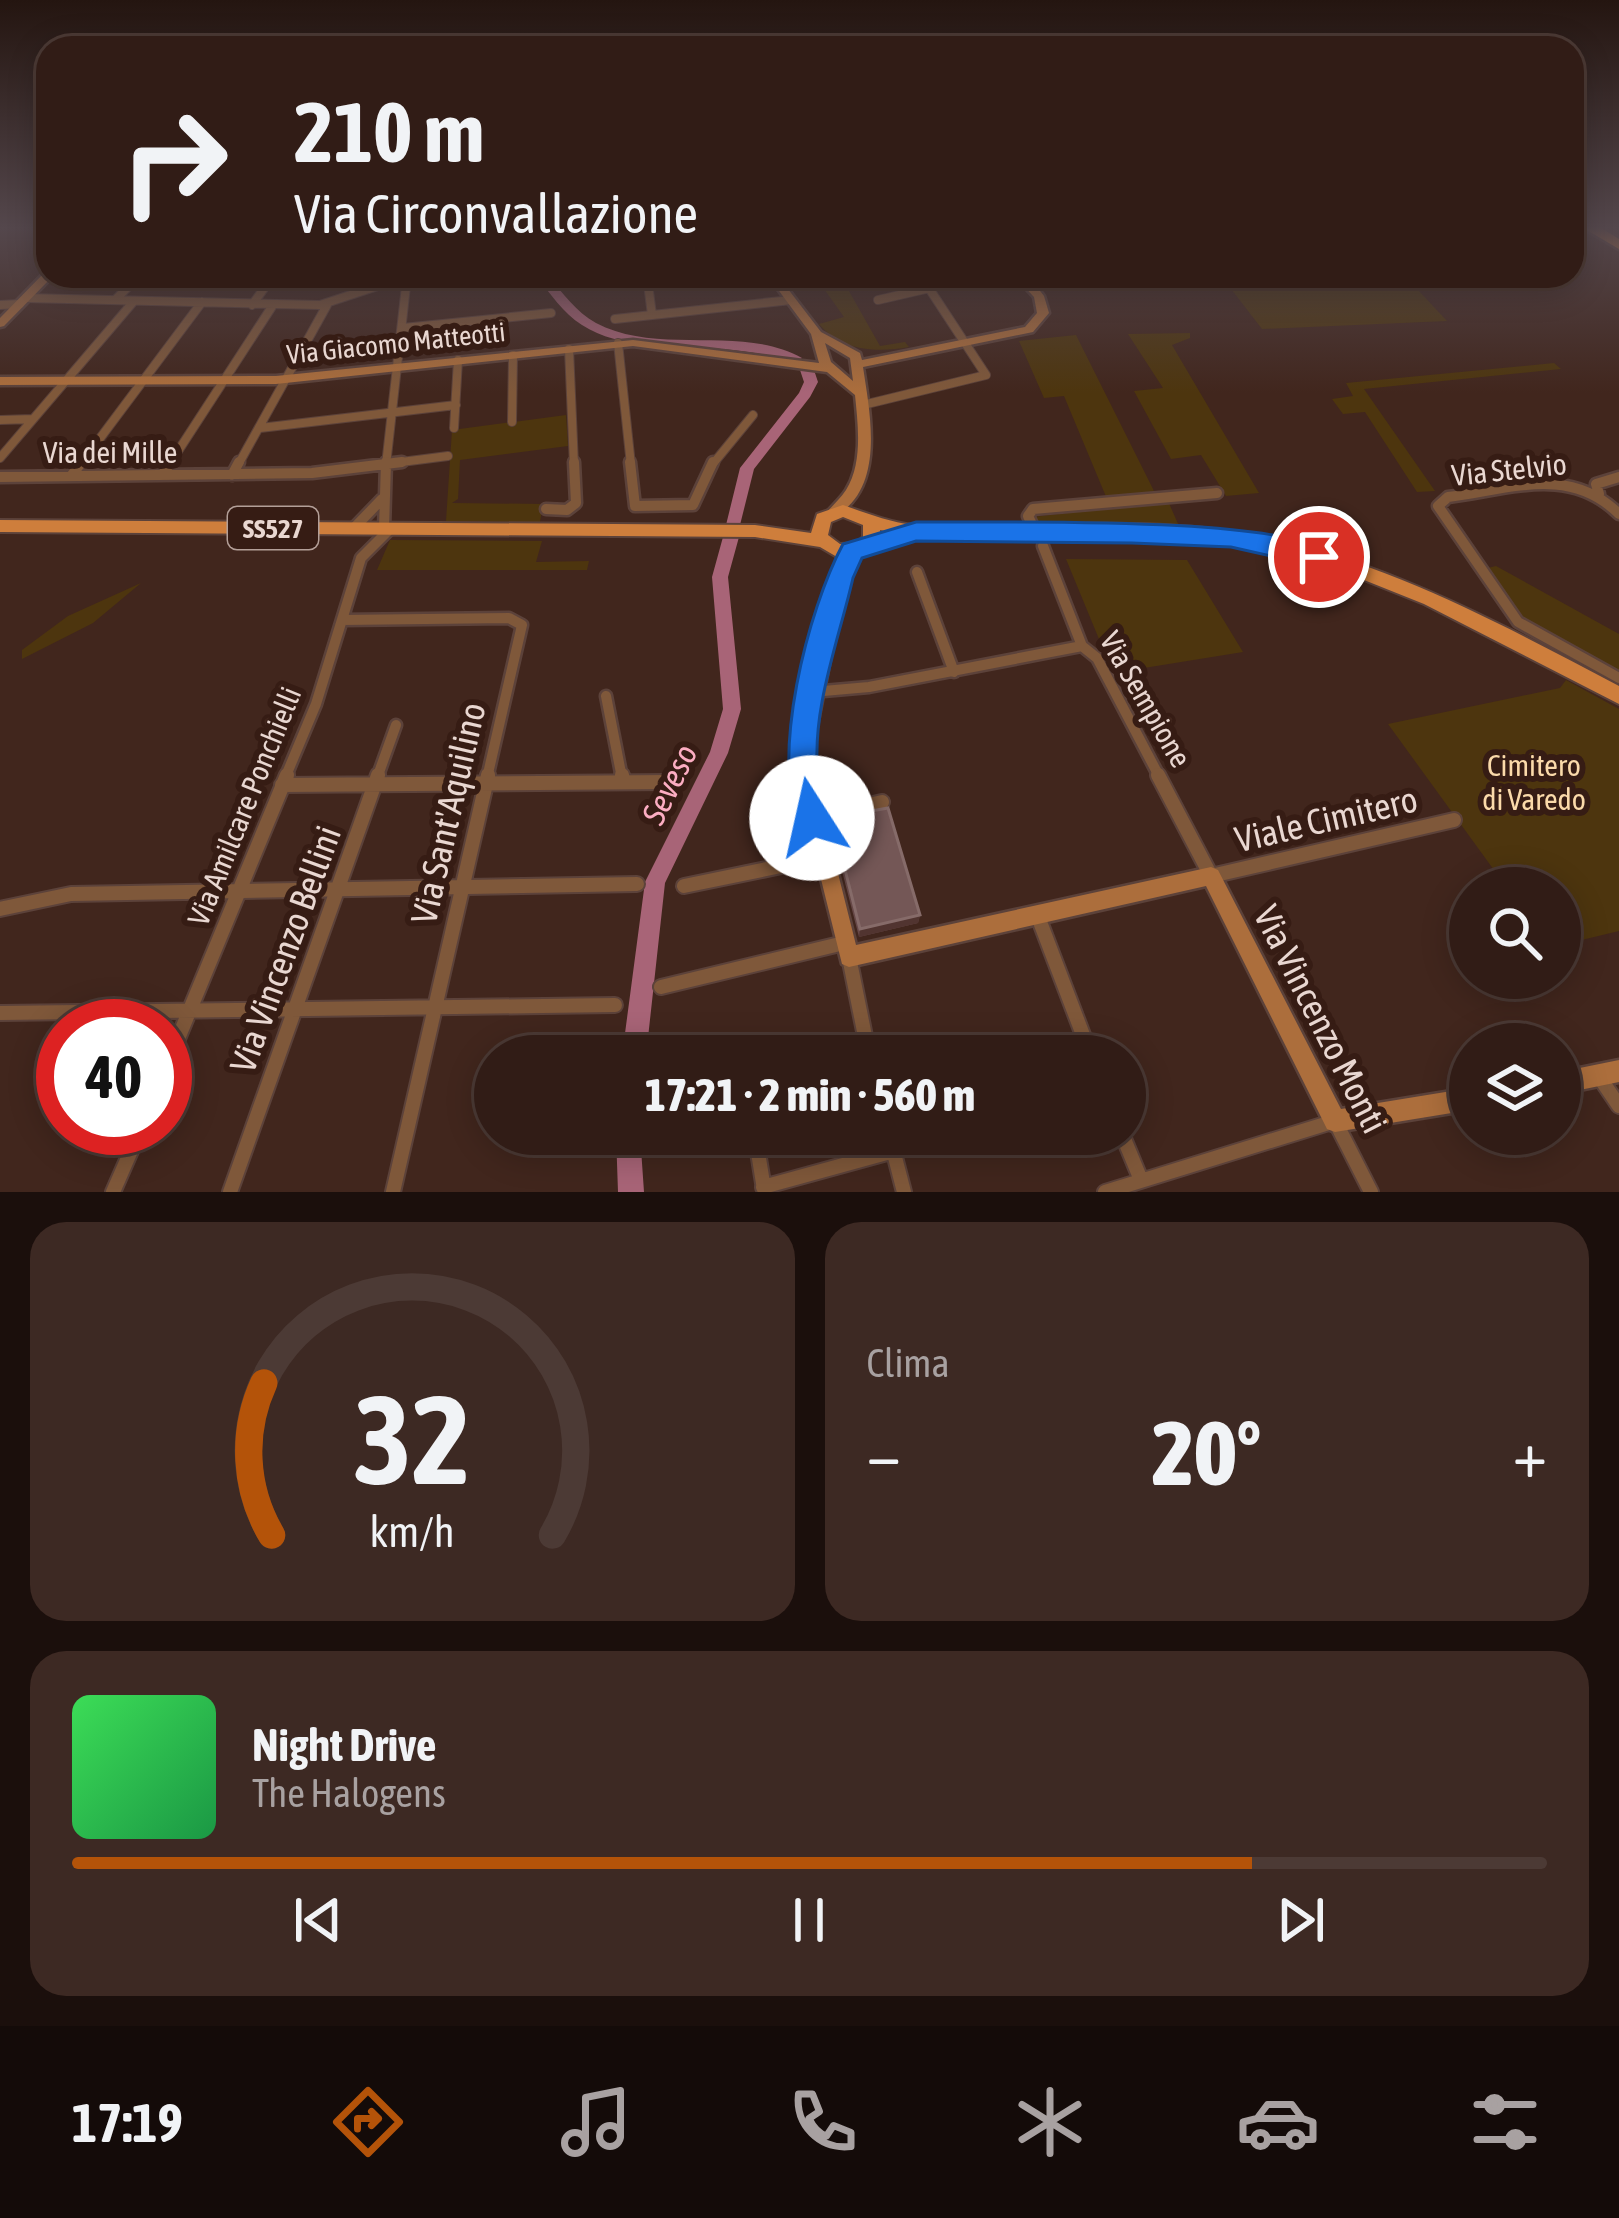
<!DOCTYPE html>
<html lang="it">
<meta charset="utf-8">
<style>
body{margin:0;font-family:"Asap Condensed",sans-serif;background:#3d2923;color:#f1f3f6;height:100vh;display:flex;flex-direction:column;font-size:45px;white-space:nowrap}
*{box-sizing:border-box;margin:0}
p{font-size:39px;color:#a8a1a1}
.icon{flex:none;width:66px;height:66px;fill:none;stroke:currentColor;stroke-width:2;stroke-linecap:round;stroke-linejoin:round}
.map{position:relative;height:1192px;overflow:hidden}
.side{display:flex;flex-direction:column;gap:30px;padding:30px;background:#1b0f0c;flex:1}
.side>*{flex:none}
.hud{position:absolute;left:36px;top:36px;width:1548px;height:252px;border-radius:36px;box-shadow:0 6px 30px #0003,0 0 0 3px #4c3a35;background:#311c16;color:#f1f3f6;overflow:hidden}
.tools{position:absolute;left:1449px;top:867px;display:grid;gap:24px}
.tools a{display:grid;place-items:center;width:132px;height:132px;border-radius:50%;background:#311c16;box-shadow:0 6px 30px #0003,0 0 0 3px #4c3a35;font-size:60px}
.speed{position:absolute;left:36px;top:999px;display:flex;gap:24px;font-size:60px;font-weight:700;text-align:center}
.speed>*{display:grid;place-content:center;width:156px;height:156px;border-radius:50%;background:#311c16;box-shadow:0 6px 30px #0003,0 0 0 3px #4c3a35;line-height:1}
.speed .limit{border:18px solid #d22;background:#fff;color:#111}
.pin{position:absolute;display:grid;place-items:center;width:102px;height:102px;color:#fff;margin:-51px;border:6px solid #fff;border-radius:50%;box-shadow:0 3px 12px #0007}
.me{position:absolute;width:132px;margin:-66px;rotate:350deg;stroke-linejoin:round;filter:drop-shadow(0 0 9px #0008)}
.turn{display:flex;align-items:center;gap:42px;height:252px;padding:0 60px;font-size:54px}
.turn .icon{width:156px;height:156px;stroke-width:2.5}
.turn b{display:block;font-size:84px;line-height:102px}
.big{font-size:90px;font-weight:800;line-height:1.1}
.side .tile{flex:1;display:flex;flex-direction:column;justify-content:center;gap:18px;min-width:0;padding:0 42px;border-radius:36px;background:#3d2923}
.side .dial{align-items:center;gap:0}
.dial svg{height:312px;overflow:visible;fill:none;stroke:#4c3a35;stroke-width:7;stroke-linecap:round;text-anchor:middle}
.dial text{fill:#f1f3f6;stroke:none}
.song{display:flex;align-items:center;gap:36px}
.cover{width:144px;height:144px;border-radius:18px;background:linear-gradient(135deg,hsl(130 70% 55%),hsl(140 70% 35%))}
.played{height:12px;border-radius:6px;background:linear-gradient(90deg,#b45309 80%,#4c3a35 80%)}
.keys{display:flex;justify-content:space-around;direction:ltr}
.heat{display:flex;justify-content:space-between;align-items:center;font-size:66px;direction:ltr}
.side .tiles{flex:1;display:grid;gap:30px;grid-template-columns:1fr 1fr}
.tile:last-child{grid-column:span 2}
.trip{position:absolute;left:474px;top:1035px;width:672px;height:120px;border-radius:60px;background:#311c16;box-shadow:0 6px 30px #0003,0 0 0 3px #4c3a35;font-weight:800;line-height:120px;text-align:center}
.dock{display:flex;height:192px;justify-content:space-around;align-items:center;background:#140b09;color:#a8a1a1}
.dock .icon{width:84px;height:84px}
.dock .on{color:#b45309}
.dock b{font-size:54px;color:#f1f3f6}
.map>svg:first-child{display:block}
.green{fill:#4d350e}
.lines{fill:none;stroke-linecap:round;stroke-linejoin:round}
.river{fill:#a86477;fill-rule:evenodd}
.street-far2-casing{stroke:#5c423a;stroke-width:10}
.street-far1-casing{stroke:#5c423a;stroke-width:15}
.street-casing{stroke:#5c423a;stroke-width:18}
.secondary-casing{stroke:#5c423a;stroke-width:5}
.primary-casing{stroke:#5c423a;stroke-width:4}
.highway-casing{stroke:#5c423a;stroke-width:5}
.street-far2{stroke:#7f583a;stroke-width:8}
.street-far1{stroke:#7f583a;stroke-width:10}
.street{stroke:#7f583a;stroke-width:14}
.secondary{fill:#ac6e3c;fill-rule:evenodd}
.primary{fill:#ce7e3c;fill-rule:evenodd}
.highway{fill:#ee8d39;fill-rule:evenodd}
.wall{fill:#664847}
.shaded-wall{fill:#513430}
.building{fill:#745756;stroke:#866b69;stroke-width:3}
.route{fill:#1a73e8;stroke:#114b97;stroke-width:3}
.labels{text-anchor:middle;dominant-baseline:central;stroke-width:12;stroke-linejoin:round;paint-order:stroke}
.far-street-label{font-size:27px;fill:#e9d7d1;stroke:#361c14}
.shield{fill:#361c14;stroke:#b39f98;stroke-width:3}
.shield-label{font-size:27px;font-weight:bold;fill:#e9d7d1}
.street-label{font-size:30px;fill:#e9d7d1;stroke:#361c14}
.park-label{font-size:30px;fill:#fbdaaa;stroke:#361c14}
.water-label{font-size:33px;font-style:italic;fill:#fcadc2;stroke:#361c14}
.near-street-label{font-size:36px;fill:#e9d7d1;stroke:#361c14}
</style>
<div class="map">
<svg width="1619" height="1192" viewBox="0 0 1619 1192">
<rect width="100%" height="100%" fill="#41261d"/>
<!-- green -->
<path class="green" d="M1221,276H1405L1447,321L1262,329Z
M845,284L880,346L905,342L909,347C876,353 842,351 819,324L844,317L824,289Z
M1190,333V338L1172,345L1259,493L1226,496L1201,455L1171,459L1134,391L1163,388L1128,334Z
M1076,335L1156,495L1107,499L1064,396L1044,398L1019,341Z
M1554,363L1561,369L1364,389L1435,491L1417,492L1365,412L1343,414L1332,399L1353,396L1346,383Z
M566,415L568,446L460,460L458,499L452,503L543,504L540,522L446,521L452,430Z
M1168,501L1179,526L1042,527L1033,517Z
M390,540L542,541L536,562L589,561L587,570H377Z
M1066,559L1187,560L1243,652L1113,673Z
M1496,566L1619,634V672L1529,624L1484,569Z
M141,583L93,623L22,659V650L68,616Z
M1566,680L1619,709V931L1565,944L1560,937V888H1507L1388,724L1560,688Z"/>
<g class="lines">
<!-- river -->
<path class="river" d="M536,276H548C563,293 576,312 596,323C658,356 742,324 802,358L796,362C771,355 747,351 721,349C677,345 620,350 582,325C563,313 550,293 536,276Z
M806,363L813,367L818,382L810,397L754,469L739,529H729L726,525L740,468L799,393L804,382L799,367Z
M731,531L739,537L728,577L741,709L728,753L665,883L646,1056H622L645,882L710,752L723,709L712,577L723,537Z
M616,1134H640L644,1192H618Z"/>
<defs>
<path id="street-far2" d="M647,276L652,315
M410,283L473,276
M568,284L638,276
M26,298L320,305L408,276
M115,300L139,276
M878,300L930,288
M0,305L20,304
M252,305L273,276
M615,319L791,300
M403,328L551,313
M618,343L631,465
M569,349L574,465
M867,404L986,375L921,276
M0,420L33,419
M512,422L513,355
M260,428L456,405
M454,428L458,360
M0,458L134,301
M80,465L202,302
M169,465L273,305
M238,465L327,305
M378,465L448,456
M386,465L407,277
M712,465L753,415"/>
<path id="street-far1" d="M630,462L635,506L693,505L713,462
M162,475L171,462
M232,475L239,462
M71,476L82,462
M0,477L312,473L402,462
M1599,494L1596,484L1619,477
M546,509L567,510L576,503L574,462
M1619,514C1570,465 1511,489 1448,497L1438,506L1518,622L1619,678
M354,528L382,499
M384,529L386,462
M1036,533L1028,516L1033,509L1217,493
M1043,546L1082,646L1097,658L1160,778
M917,572L954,672
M342,620L509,618L522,625L487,778
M812,692L869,687L1082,646
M606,696L622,778
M285,778L316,704L361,558L390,529
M377,778L396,725"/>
<path id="street" d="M622,775L623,781
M1158,775L1211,876L1454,820
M282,785L670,782
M811,818L882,802
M684,886L820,858
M0,909L71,894L637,884
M1037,914L1091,1056
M849,957L869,1056
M661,987L844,943
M0,1013L615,1005
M831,1056L867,1047
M165,1070L287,775
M1600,1078L1619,1106
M755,1134L764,1189
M889,1134L904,1192
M1122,1134L1141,1180
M763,1187L894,1151
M113,1192L141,1128
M230,1192L378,775
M393,1192L488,775
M1105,1192L1335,1121L1371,1192"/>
<path id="secondary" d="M48,272V276L52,277L4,326L0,327V318L44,273Z
M768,276H778L821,332L860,353L862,360L1025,327L1037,313L1034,297L1021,283L1026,280L1037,281L1035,276H1045L1049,285L1044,288L1037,287L1044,296L1049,313L1033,332L863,367C870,414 886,488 834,517L827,512C833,505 841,498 846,490C863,463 858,425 855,395L827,372L633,346L276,384L0,385V377L276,376L633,340L819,363L811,334ZM825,343L850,358L853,381L831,362Z
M852,546L859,551L846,578L810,762L856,945L1211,867L1218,870L1341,1109L1470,1088V1110L1335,1132L1327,1129L1206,886L849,967L842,964L792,762L832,578L847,547Z
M1619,1060V1082L1560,1094V1072Z"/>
<path id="primary" d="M843,505C866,513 889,522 913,525C942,529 975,525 1004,525C1068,523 1132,522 1195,527C1350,541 1484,615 1619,686V704L1424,604L1329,566L1281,553L1229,543L1152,537L916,538L880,530L881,539L867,554L837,557L820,547L755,537L0,532V520L755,525L811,533L817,514ZM843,517L863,525V537L857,543L840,544L828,535L831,522Z"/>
<path id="highway" d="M1580,226H1598L1619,239V249Z"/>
</defs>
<!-- street-far2 casing -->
<use href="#street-far2" class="street-far2-casing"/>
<!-- street-far1 casing -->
<use href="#street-far1" class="street-far1-casing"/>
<!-- street casing -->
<use href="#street" class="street-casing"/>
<!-- secondary casing -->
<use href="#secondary" class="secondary-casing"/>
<!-- primary casing -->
<use href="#primary" class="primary-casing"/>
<!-- highway casing -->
<use href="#highway" class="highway-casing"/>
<!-- street-far2 -->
<use href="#street-far2" class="street-far2"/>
<!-- street-far1 -->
<use href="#street-far1" class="street-far1"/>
<!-- street -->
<use href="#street" class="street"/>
<!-- secondary -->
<use href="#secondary" class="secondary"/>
<!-- primary -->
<use href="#primary" class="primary"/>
<!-- highway -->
<use href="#highway" class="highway"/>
</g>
<!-- wall -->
<path class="wall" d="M832,818L920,915L918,923L859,937L831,828Z"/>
<!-- shaded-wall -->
<path class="shaded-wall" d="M920,915L918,923L859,937L860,929Z"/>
<!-- building -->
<path class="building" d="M888,808L920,915L860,929L832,818Z"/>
<!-- sky -->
<linearGradient id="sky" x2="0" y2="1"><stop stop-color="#241510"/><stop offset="0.58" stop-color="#54474c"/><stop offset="1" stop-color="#54474c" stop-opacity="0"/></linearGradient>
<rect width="1619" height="393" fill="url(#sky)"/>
<!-- route -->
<path class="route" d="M916,522C980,523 1302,514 1332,557L1319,567L1231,547L1132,543L916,541L862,558L853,578C839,639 811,711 818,774C820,793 831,810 823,829L812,833L800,829C769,759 808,609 843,544Z"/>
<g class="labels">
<!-- far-street labels -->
<g class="far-street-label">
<text transform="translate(396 343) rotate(-6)">Via Giacomo Matteotti</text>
</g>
<!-- shield labels -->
<rect class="shield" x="228" y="507" width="90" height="42" rx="9"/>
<g class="shield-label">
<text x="273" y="528">SS527</text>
</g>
<!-- street labels -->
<g class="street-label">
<text x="110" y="452">Via dei Mille</text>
<text transform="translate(1509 469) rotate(-6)">Via Stelvio</text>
<text transform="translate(1146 699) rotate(60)">Via Sempione</text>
<text transform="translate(244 806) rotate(-68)">Via Amilcare Ponchielli</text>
</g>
<!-- park labels -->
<g class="park-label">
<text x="1534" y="765">Cimitero<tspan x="1534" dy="34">di Varedo</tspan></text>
</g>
<!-- water labels -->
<g class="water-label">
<text transform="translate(669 784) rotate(-64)">Seveso</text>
</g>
<!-- near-street labels -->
<g class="near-street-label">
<text transform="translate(448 813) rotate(-77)">Via Sant'Aquilino</text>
<text transform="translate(1326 819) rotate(-13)">Viale Cimitero</text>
<text transform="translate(285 949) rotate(-70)">Via Vincenzo Bellini</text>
<text transform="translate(1321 1019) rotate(63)">Via Vincenzo Monti</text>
</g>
</g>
</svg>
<div class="tools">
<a><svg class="icon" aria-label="search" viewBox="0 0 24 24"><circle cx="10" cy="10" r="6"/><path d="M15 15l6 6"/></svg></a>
<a><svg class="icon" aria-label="layers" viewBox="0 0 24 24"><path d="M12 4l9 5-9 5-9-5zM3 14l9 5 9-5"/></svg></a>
</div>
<div class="speed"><div class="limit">40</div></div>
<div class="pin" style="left:1319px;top:557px;background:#d93025"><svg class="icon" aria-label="arrive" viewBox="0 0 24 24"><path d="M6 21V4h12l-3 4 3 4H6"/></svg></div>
<svg class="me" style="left:812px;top:818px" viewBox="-20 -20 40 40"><circle r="19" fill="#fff"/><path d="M0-13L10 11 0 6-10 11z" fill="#1a73e8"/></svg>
<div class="trip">17:21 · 2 min · 560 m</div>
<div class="hud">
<div class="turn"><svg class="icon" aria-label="right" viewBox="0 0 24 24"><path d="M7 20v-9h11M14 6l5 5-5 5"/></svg><div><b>210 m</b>Via Circonvallazione</div></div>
</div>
</div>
<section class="side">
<div class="tiles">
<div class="tile dial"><svg viewBox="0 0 100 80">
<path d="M14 69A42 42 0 1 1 86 69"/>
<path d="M14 69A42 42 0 0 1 12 30" stroke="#b45309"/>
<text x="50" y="56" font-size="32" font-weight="700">32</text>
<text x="50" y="72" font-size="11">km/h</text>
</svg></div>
<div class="tile"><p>Clima</p>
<div class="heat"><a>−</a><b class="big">20°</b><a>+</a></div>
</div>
<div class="tile">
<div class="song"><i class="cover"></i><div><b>Night Drive</b><p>The Halogens</p></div></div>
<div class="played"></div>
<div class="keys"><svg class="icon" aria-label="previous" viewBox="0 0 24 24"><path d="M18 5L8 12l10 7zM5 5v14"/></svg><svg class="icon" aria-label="pause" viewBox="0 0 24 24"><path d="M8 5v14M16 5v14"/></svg><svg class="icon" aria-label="next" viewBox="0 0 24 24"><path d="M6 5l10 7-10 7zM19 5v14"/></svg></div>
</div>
</div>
</section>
<nav class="dock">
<b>17:19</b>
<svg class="icon on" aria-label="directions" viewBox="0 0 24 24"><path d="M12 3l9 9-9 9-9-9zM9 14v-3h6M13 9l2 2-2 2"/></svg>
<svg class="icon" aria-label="music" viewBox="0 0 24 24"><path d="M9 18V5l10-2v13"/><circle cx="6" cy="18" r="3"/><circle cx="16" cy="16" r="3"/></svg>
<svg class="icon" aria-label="phone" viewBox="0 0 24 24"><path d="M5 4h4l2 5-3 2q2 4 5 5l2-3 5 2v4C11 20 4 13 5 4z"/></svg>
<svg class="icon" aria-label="climate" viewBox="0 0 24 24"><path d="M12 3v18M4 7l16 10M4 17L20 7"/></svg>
<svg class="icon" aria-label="car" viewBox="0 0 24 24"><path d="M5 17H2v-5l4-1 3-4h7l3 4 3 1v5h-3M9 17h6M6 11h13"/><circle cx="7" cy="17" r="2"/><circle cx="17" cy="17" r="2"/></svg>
<svg class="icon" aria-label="filters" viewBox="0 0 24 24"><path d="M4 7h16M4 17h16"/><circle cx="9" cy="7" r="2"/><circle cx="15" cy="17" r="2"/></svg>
</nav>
